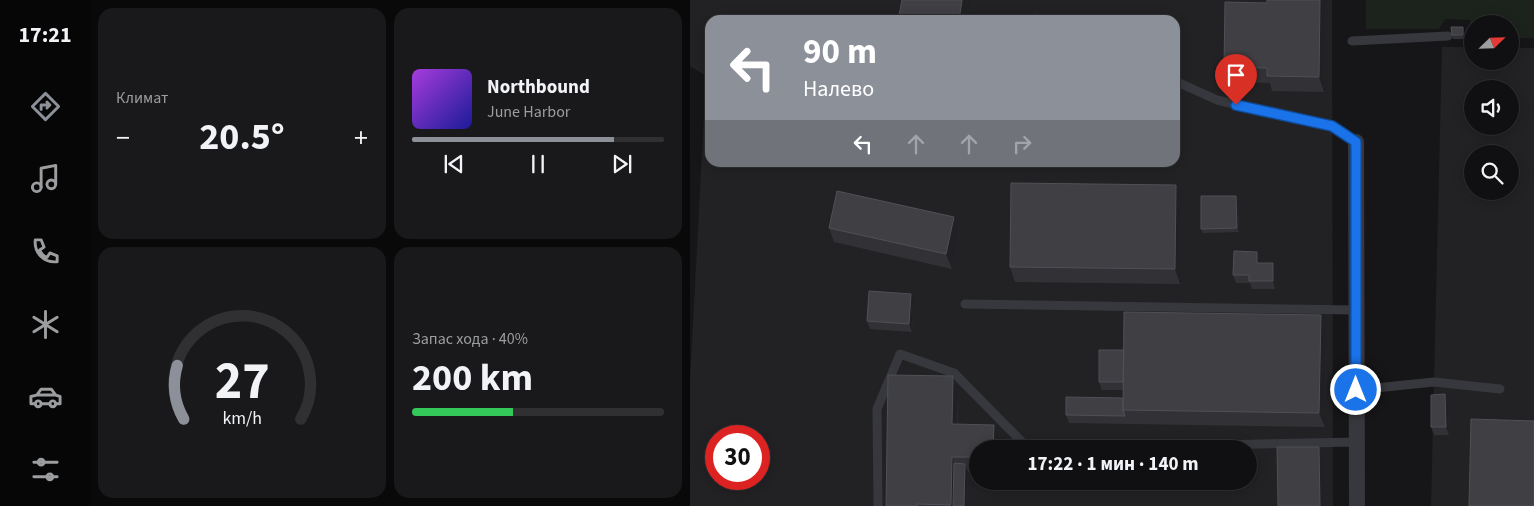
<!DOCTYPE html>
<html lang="ru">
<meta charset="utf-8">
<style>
body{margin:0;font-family:"Source Sans 3",sans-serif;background:#19191b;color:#f1f3f6;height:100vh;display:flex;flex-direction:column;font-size:19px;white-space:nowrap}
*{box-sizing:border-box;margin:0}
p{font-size:16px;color:#9c9d9f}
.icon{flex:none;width:28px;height:28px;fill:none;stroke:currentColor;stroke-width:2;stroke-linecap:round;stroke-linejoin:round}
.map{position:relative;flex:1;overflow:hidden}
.sheet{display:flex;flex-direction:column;gap:8px;padding:8px;background:#09090a;width:600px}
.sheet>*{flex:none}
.guide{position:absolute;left:15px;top:15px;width:475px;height:152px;border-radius:15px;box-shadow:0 2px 12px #0003,0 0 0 1px #303032;background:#8c9099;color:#fff;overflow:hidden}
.needle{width:32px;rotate:67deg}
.buttons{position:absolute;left:774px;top:15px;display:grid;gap:10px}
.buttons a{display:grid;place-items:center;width:55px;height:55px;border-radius:50%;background:#101012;box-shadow:0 2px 12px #0003,0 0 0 1px #303032;font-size:25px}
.speed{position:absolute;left:15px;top:425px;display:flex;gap:10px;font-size:25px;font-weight:700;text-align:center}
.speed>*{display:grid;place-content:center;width:65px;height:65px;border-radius:50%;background:#101012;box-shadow:0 2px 12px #0003,0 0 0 1px #303032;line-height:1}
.speed .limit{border:8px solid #d22;background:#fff;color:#111}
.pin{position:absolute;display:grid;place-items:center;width:42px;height:42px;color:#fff;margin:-51px -21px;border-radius:50% 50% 50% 0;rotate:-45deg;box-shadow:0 0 5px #0007}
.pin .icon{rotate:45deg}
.me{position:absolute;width:55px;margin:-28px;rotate:0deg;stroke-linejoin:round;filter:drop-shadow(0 0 4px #0008)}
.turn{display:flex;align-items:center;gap:18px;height:105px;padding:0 15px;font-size:22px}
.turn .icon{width:65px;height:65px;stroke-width:2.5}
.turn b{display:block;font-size:35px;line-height:42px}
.lanes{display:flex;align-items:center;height:48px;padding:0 15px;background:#0003;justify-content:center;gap:25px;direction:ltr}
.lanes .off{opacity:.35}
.big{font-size:38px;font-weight:700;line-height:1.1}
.sheet .widget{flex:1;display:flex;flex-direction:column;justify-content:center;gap:8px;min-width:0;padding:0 18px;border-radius:15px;background:#19191b}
.sheet .dial{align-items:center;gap:0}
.dial svg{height:130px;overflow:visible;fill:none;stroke:#303032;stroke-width:7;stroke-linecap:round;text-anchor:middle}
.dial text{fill:#f1f3f6;stroke:none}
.song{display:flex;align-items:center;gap:15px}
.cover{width:60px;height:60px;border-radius:8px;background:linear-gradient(135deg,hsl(280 70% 55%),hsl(240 70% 35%))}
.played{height:5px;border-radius:2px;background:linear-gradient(90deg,#8c9099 80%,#303032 80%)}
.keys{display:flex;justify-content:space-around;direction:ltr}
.heat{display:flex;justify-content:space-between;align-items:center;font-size:28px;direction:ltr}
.charge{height:8px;border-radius:4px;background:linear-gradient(90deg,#34c759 40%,#303032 0)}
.sheet .tiles{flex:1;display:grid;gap:8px;grid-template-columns:repeat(2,1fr)}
.trip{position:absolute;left:279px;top:440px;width:288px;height:50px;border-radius:25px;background:#101012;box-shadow:0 2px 12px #0003,0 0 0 1px #303032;font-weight:700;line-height:50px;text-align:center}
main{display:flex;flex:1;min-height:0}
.menu{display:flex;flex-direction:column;width:90px;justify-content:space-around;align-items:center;background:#060607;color:#9c9d9f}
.menu .icon{width:35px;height:35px}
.menu .on{color:#8c9099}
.menu b{font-size:22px;color:#f1f3f6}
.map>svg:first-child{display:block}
.built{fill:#222225;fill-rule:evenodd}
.green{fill:#1c231d}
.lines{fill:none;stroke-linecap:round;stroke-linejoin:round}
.lane{stroke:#37383d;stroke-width:9}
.street{stroke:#37383d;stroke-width:16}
.wall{fill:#323236}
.shaded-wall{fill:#212124}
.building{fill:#3f3f44;stroke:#4f5156}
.route-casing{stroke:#114b97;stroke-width:12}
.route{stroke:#1a73e8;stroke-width:9}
</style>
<main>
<nav class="menu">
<b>17:21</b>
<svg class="icon on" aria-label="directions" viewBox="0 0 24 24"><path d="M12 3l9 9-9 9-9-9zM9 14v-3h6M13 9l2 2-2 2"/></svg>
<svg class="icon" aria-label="music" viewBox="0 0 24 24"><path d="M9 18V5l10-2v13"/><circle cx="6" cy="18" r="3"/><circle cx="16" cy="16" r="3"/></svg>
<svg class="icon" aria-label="phone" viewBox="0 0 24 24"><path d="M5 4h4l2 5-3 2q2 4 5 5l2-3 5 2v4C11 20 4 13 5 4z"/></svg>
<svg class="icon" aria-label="climate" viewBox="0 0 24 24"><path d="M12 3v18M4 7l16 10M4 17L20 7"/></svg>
<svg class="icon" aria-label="car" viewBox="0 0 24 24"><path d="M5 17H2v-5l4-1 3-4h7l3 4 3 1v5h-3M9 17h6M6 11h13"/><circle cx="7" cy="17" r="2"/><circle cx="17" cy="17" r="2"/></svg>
<svg class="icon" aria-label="filters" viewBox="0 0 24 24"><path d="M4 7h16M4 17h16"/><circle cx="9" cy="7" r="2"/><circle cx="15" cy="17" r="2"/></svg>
</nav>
<section class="sheet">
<div class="tiles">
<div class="widget"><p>Климат</p>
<div class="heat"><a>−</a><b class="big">20.5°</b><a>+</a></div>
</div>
<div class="widget">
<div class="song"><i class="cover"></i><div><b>Northbound</b><p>June Harbor</p></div></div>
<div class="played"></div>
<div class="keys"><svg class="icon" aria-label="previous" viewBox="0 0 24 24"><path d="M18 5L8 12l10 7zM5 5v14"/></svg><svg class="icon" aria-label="pause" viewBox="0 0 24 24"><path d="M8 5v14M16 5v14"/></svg><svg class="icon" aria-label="next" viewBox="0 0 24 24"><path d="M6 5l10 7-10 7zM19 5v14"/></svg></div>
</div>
<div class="widget dial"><svg viewBox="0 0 100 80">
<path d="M14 69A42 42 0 1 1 86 69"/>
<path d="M14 69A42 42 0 0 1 10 36" stroke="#8c9099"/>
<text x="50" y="56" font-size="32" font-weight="700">27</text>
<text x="50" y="72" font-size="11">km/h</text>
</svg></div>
<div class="widget"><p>Запас хода · 40%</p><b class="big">200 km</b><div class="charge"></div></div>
</div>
</section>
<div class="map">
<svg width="844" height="506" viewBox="0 0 844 506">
<rect width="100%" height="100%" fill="#161618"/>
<!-- built -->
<path class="built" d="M0,0H642L643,506H0V381L16,76L0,66ZM20,20H485V162H20ZM26,436H69V479H26ZM288,449H558V481H288Z
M752,47H782V61H820V48H844V506H741ZM782,89H820V126H782ZM782,154H820V191H782Z"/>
<!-- green -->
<path class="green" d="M676,0H844V38H820V24H782V30L780,20L755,19L749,29H676Z"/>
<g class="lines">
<!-- lane -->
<path class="lane" d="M347,18L352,20
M662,41L758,36
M485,81L527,100L641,126L666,142
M275,304L666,310
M666,390L744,382L810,389
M188,506L187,409L210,354L264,373L339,449L666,442"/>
<!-- street -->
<path class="street" d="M666,142L667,506"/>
</g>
<!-- wall -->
<path class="wall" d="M577,0H636L634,92L582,91L580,83L539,82L534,67L577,3Z
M773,27L774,31L775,39H763L762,35Z
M546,196L548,200L549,232L513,233L511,229Z
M491,200L490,284L325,282L320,267Z
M264,217L270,231L262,269L144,242L139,228Z
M567,252L570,260V263L586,271L585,289H562L560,283H546L543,275Z
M224,302L222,332L180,329L177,321Z
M636,330L635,427L379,423L376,415L433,398V390H412L409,382L434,350Z
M268,391V424L309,440V446L288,449V472H278L277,506H196Z
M755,394L758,402L759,435H744L741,427Z"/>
<!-- shaded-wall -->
<path class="shaded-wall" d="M272,0H280L277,20H269Z
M630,0H636L634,92L629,77Z
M773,27L774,31L775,39L773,35Z
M486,185L491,200L490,284L485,269Z
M546,196L548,200L549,232L547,228Z
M264,217L270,231L262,269L256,254Z
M567,252L570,260V271L567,263Z
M583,263L586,271L585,289L583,281Z
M221,294L224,302L222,332L219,324Z
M631,315L636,330L635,427L629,413Z
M263,376L268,391L267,439L262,424Z
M755,394L758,402L759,435L756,427Z
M304,425L309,440V449H303Z
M629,447L633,459L634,506H630Z
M262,457L267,471L266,506H261V505Z
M275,464L278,472L277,506H274Z"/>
<!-- building -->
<path class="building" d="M212,0H272L269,20H208Z
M577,0H630L629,77L577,76V68L534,67L535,2L577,3Z
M761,27H773V35H762Z
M321,183L486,185L485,269L320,267Z
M147,191L264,217L256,254L139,228Z
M511,196H546L547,228L511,229Z
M544,251L567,252V263H583V281H559V275H543Z
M179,291L221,294L219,324L177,321Z
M434,312L631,315L629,413L433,410Z
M409,350H434L433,382H409Z
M198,375L263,376L262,424L304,425L303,449H288V457H262L261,505L227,504V506H196Z
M755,394L756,427H741V395Z
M376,397L433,398V410L435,416L376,415Z
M781,419L844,421V506H779Z
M306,446H322V449H306Z
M587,447H629L630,506H588Z
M264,463L275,464L274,506H263Z"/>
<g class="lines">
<defs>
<path id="route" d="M546,105L642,126L666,142V390"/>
</defs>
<!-- route casing -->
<use href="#route" class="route-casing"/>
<!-- route -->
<use href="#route" class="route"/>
</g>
</svg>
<div class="buttons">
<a><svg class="needle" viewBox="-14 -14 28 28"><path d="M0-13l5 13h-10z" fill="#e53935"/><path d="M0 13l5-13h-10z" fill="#9c9d9f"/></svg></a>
<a><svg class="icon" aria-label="sound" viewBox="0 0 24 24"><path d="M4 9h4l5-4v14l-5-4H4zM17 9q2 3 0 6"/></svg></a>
<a><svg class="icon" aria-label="search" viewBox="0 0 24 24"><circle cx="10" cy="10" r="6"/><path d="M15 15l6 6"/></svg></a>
</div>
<div class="speed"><div class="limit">30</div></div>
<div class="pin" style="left:546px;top:105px;background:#d93025"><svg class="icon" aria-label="arrive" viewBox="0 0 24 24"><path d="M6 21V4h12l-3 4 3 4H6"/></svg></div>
<svg class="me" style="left:666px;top:390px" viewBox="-20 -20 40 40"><circle r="17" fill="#1a73e8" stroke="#fff" stroke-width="3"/><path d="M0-11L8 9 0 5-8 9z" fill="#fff"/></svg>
<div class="trip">17:22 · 1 мин · 140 m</div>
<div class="guide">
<div class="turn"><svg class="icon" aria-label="left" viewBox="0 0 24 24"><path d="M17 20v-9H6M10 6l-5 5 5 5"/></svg><div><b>90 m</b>Налево</div></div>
<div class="lanes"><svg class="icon" aria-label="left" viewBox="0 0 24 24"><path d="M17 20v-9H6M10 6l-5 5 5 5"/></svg><svg class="icon off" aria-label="ahead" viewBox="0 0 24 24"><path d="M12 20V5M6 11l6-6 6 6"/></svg><svg class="icon off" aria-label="ahead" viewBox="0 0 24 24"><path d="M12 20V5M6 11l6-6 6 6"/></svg><svg class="icon off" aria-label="right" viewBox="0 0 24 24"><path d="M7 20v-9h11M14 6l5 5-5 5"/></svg></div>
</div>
</div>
</main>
